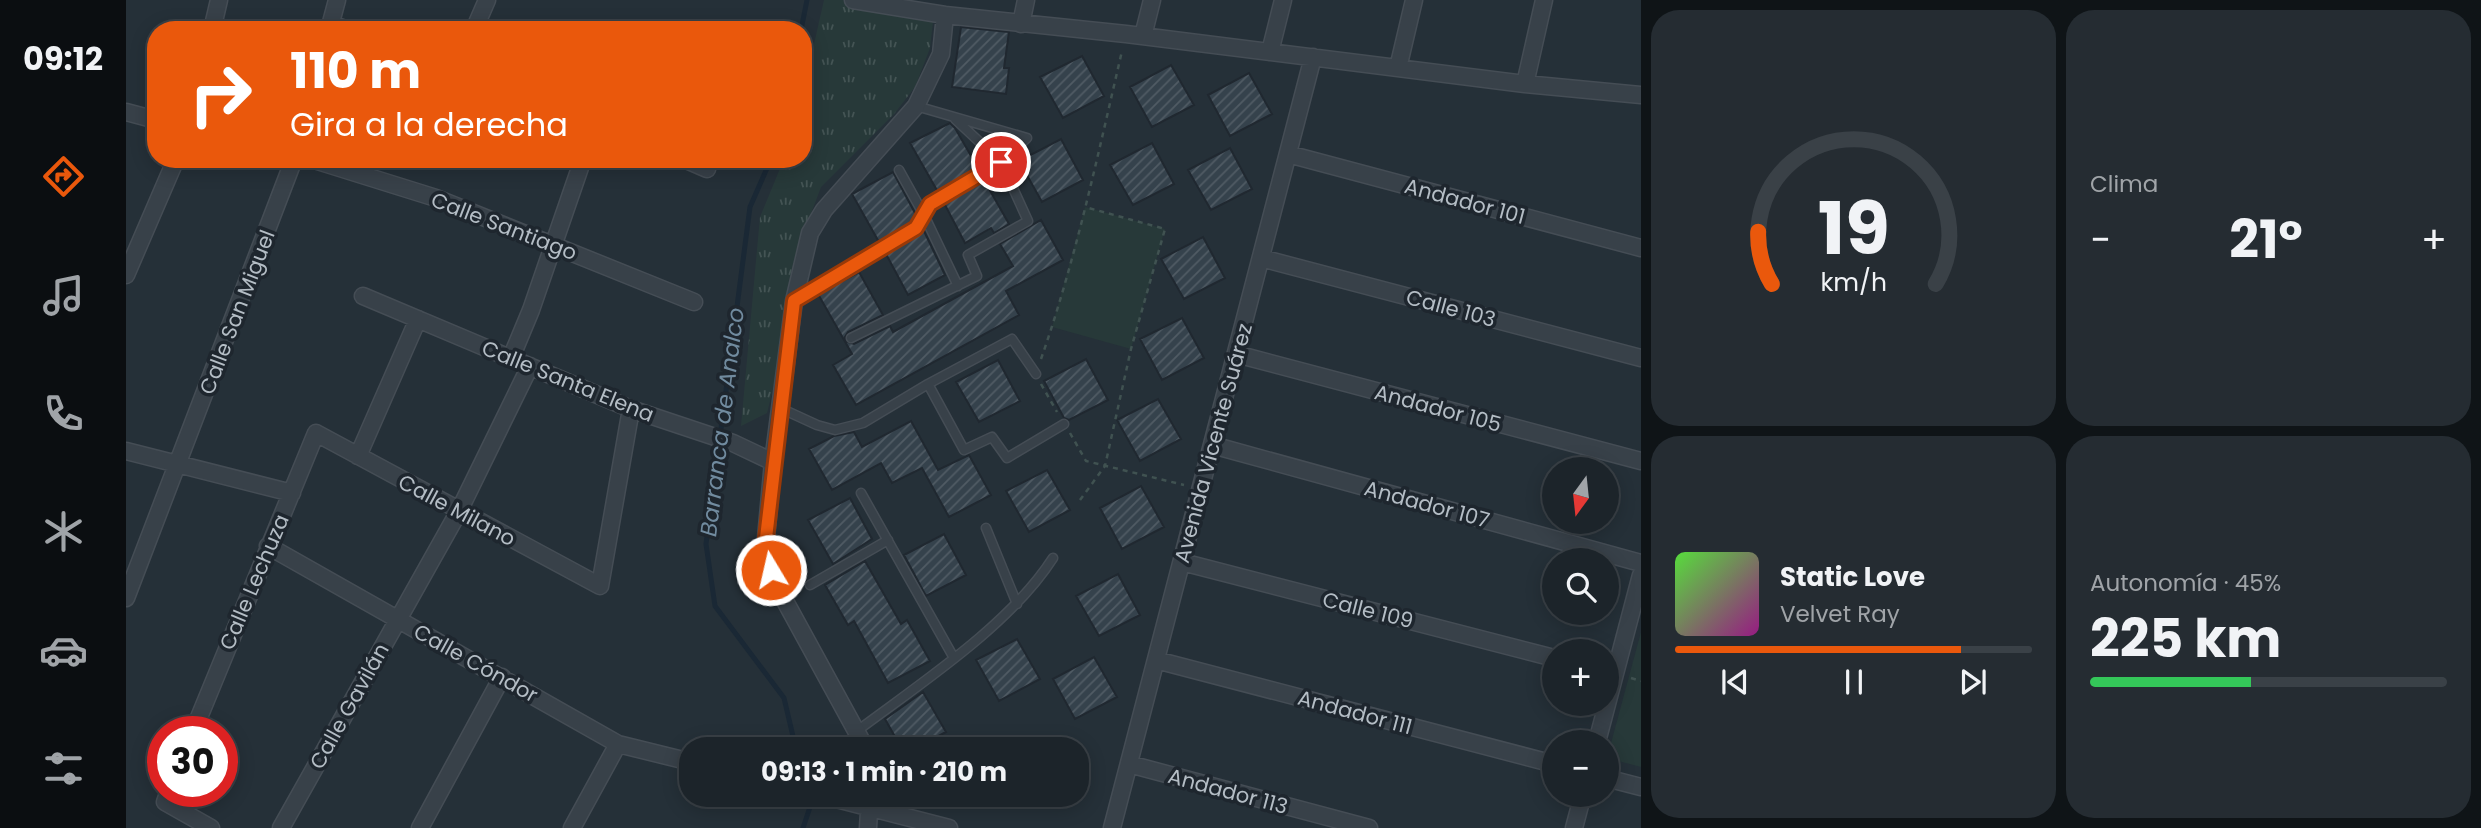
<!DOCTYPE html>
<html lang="es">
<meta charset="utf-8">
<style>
body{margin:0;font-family:Poppins,sans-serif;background:#252c32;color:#f1f3f6;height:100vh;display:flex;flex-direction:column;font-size:26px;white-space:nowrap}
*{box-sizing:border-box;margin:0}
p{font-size:23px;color:#a0a4a8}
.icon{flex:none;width:38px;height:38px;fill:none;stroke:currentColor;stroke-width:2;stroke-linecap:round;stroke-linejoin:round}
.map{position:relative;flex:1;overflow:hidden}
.panel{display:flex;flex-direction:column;gap:10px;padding:10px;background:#0f1417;width:840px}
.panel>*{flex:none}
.hud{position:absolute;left:21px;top:21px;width:665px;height:147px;border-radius:28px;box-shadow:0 4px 18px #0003,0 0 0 2px #3a4147;background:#ea580c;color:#fff;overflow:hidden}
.needle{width:46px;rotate:195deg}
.controls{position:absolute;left:1416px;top:457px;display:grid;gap:14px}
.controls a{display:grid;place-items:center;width:77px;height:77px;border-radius:50%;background:#1c242a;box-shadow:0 4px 18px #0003,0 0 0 2px #3a4147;font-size:35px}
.speed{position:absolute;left:21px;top:716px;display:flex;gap:14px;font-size:35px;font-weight:700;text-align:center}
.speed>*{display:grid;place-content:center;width:91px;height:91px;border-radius:50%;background:#1c242a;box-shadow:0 4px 18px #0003,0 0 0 2px #3a4147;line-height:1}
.speed .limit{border:10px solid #d22;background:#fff;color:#111}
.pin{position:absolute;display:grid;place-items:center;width:60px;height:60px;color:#fff;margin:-30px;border:4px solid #fff;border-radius:50%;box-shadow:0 2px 7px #0007}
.me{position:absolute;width:77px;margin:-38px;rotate:351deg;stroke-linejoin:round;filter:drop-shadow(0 0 5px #0008)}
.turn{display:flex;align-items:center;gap:24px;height:147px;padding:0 28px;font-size:32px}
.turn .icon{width:91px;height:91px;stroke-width:2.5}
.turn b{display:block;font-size:49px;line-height:60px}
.big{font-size:52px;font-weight:700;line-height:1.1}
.panel .widget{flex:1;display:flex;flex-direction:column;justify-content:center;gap:10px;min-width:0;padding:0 24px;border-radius:28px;background:#252c32}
.panel .dial{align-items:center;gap:0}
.dial svg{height:182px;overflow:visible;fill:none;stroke:#3a4147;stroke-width:7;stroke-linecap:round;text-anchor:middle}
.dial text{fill:#f1f3f6;stroke:none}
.song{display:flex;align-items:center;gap:21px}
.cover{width:84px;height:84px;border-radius:10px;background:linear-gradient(135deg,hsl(110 70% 55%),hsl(310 70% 35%))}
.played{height:7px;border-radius:4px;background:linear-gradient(90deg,#ea580c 80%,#3a4147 80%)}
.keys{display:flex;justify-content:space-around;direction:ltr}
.heat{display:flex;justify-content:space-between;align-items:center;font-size:38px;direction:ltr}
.charge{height:10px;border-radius:5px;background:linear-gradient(90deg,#34c759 45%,#3a4147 0)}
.panel .tiles{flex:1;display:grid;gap:10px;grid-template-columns:repeat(2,1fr)}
.trip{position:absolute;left:553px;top:737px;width:410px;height:70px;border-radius:28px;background:#1c242a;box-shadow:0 4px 18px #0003,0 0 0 2px #3a4147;font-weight:700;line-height:70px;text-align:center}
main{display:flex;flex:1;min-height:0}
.tabs{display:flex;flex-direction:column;width:126px;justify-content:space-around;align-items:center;background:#0b0e11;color:#a0a4a8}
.tabs .icon{width:49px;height:49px}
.tabs .active{color:#ea580c}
.tabs b{font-size:32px;color:#f1f3f6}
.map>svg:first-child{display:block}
.grass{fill:url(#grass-tufts)}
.pitch{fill:#273939}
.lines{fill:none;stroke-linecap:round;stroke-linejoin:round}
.stream{stroke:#1a2835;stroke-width:5}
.building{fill:url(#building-hatch);stroke:#202830;stroke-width:2}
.lane-casing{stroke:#454d55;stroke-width:11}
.street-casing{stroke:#454d55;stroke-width:19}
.path{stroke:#405251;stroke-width:2.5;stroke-dasharray:5 5;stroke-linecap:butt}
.lane{stroke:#384149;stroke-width:8}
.street{stroke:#384149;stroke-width:16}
.route-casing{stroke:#983908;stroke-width:18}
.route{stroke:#ea580c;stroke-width:12}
.labels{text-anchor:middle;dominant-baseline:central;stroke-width:7;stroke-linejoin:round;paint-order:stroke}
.street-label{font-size:21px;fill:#b4bdc5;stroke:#1e262e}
.water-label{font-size:23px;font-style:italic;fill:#718b9f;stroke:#1e262e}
</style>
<main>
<nav class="tabs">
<b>09:12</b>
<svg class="icon active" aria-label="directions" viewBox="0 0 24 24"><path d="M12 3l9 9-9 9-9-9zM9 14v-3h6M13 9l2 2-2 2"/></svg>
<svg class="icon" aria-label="music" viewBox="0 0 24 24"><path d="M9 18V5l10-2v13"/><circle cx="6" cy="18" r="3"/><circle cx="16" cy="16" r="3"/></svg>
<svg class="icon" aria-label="phone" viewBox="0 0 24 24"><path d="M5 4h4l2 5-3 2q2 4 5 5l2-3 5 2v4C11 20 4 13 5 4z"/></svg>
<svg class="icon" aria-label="climate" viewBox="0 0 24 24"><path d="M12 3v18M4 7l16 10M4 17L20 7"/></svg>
<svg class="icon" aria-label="car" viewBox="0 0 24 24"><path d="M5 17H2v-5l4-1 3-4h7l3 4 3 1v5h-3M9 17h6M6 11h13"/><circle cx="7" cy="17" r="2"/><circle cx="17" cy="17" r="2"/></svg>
<svg class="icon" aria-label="filters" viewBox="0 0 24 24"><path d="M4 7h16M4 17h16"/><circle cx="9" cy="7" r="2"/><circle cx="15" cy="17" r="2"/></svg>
</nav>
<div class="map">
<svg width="1515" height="828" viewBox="0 0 1515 828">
<defs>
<pattern id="grass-tufts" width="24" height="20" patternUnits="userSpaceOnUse" patternTransform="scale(1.75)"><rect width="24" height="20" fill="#273939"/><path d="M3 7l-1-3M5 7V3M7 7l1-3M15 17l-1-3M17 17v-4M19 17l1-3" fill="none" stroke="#445454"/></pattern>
<pattern id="building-hatch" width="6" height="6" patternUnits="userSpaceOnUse" patternTransform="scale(1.75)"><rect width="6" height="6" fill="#35424c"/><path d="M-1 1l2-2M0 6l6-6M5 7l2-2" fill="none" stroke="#505b64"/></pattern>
</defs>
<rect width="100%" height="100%" fill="#253038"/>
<!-- grass -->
<path class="grass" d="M698,0C742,0 769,0 807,21L804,48L789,87L768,114L695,187L670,253L658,344L641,413L615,426L634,217L658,159H677V93Z"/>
<!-- pitch -->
<path class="pitch" d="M959,207L1039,229L1005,349L926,327Z
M1515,632V767L1481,758Z"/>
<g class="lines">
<!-- stream -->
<path class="stream" d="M675,30L681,0
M645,159L624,207L580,544L589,606L658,698L670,749
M677,828L684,807L681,794"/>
</g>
<!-- building -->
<path class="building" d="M835,27L883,32L878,68H883L880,94L826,87Z
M956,56L978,96L937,118L914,77Z
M1045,65L1068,105L1026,127L1004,87Z
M1123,73L1146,114L1104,136L1082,95Z
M824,123L829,128L852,168L812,192L784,143Z
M935,139L957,180L916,202L893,161Z
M1026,143L1048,184L1007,205L984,165Z
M1104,148L1126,189L1085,210L1062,170Z
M767,172L790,215L785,223L753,242L726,194Z
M858,180L883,224L868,233L865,228L839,243L818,203Z
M915,220L937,260L880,291L893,315L730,405L707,365L726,354L692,294L733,272L757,315L722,332L719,337V341L728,344L764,326L767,332L887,266L874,244Z
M797,229L819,275L782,295L760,254L793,234Z
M1077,237L1099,278L1058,299L1035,259Z
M1056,318L1078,358L1036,380L1014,339Z
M960,359L982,400L943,420L938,418L918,381Z
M872,360L894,401L853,422L830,382Z
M1032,399L1055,439L1014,461L991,420Z
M785,421L812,470L843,455L865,495L823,517L796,468L766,483L755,463L706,490L683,449L708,436L728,432L736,447Z
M921,470L944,510L903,532L880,491Z
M1015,486L1038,527L996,549L974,508Z
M724,498L746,539L707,564L682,520Z
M818,534L840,575L800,596L778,555Z
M739,561L775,624L781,620L804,661L762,683L728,621L722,625L699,585Z
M992,574L1014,615L973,636L950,596Z
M891,639L914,679L873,701L850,660Z
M968,657L991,697L949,719L927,679Z
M797,692L820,732L788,749H776L759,719Z"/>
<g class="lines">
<defs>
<path id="lane" d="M773,170L798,215L832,286
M670,299L790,228L804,204L875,162L901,138L790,106
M725,338L851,276L842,255L902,221L875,162L829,119
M802,384L838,450L866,437L881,458L938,424
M654,408L691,425L709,430L737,423L802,384L886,339L910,374
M735,493L828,658
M860,528L891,604
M684,585L762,540
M731,731C795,683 884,625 927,558"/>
<path id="street" d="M727,0L819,15L1000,34L1399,84L1515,95
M205,24L222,30
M895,24L900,0
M86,30L93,0
M203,30L211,0
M348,30L361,0
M1017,36L1026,0
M1144,52L1157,0
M1272,68L1288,0
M1399,84L1418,0
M0,112L30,120
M1162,154L1515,248
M185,159L310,198L568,302
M558,159L581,169
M1135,258L1515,358
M0,275L50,159
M237,296L505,409L607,443L647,462
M1110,354L1515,461
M385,358L405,310L457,159
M1086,445L1515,563
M0,451L166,493
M232,456L292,319
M142,546L492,744L565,762
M1056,562L1428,658
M0,598L168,159
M1030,660L1428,764
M67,732L190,433L474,586L505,409
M1471,742L1515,575
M740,749L659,601L645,570L640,538L647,462L668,301L684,233L698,210L790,106L815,54L819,15
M1003,764L1243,828
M1480,778L1515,787
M43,791L39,802L85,828
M691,794L823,828
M155,828L333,511L404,366
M294,828L376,677
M446,828L492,744
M742,828L744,794
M986,828L1187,57
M1448,828L1457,794"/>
</defs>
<!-- lane casing -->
<use href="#lane" class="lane-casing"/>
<!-- street casing -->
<use href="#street" class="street-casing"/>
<!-- path -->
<path class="path" d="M915,359C950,259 972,154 996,51
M915,384L931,412
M944,433L960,461L1058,485
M954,500L979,466L1005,349L1039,229L959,207
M1505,678L1515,681"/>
<!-- lane -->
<use href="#lane" class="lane"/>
<!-- street -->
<use href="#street" class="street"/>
</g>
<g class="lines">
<defs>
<path id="route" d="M645,570L640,538L668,301L790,228L804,204L875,162"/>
</defs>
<!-- route casing -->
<use href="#route" class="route-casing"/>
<!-- route -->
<use href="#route" class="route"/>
</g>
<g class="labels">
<!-- street labels -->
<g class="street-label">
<text transform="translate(1339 201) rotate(15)">Andador 101</text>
<text transform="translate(378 226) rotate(21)">Calle Santiago</text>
<text transform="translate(1325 308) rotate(15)">Calle 103</text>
<text transform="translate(111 312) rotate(-69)">Calle San Miguel</text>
<text transform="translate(442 381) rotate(22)">Calle Santa Elena</text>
<text transform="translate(1312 408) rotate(15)">Andador 105</text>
<text transform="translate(1087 443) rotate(-75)">Avenida Vicente Suárez</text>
<text transform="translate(1301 504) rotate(15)">Andador 107</text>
<text transform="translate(331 510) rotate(28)">Calle Milano</text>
<text transform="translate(128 582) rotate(-67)">Calle Lechuza</text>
<text transform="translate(1242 610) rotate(14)">Calle 109</text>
<text transform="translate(350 663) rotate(29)">Calle Cóndor</text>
<text transform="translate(223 706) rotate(-61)">Calle Gavilán</text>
<text transform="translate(1229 712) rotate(15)">Andador 111</text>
<text transform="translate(1102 791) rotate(15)">Andador 113</text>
</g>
<!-- water labels -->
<g class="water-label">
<text transform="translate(596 422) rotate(-83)">Barranca de Analco</text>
</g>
</g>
</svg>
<div class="controls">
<a><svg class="needle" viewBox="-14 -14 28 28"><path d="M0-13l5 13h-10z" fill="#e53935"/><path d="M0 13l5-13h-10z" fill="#a0a4a8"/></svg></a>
<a><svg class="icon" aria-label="search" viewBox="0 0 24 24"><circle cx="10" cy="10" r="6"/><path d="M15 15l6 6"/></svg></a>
<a>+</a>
<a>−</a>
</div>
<div class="speed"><div class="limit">30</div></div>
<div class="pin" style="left:875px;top:162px;background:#d93025"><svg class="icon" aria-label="arrive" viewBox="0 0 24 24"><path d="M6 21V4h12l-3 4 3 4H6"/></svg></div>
<svg class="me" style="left:645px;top:570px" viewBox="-20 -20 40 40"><circle r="17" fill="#ea580c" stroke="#fff" stroke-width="3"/><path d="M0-11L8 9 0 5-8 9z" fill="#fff"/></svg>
<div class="trip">09:13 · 1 min · 210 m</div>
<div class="hud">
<div class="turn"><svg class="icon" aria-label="right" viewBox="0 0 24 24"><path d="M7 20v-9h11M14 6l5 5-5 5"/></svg><div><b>110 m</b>Gira a la derecha</div></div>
</div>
</div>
<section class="panel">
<div class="tiles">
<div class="widget dial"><svg viewBox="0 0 100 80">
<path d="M14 69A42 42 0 1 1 86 69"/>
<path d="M14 69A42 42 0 0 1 8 46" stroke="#ea580c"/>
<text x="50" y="56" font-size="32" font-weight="700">19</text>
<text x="50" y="72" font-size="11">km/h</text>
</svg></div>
<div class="widget"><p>Clima</p>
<div class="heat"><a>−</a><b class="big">21°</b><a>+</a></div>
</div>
<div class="widget">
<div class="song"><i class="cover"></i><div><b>Static Love</b><p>Velvet Ray</p></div></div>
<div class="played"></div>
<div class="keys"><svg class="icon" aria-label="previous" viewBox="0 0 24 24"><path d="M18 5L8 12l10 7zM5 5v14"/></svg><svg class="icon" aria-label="pause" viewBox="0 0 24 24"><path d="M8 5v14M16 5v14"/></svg><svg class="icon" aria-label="next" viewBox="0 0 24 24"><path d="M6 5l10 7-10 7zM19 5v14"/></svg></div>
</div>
<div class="widget"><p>Autonomía · 45%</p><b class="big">225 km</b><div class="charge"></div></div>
</div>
</section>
</main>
